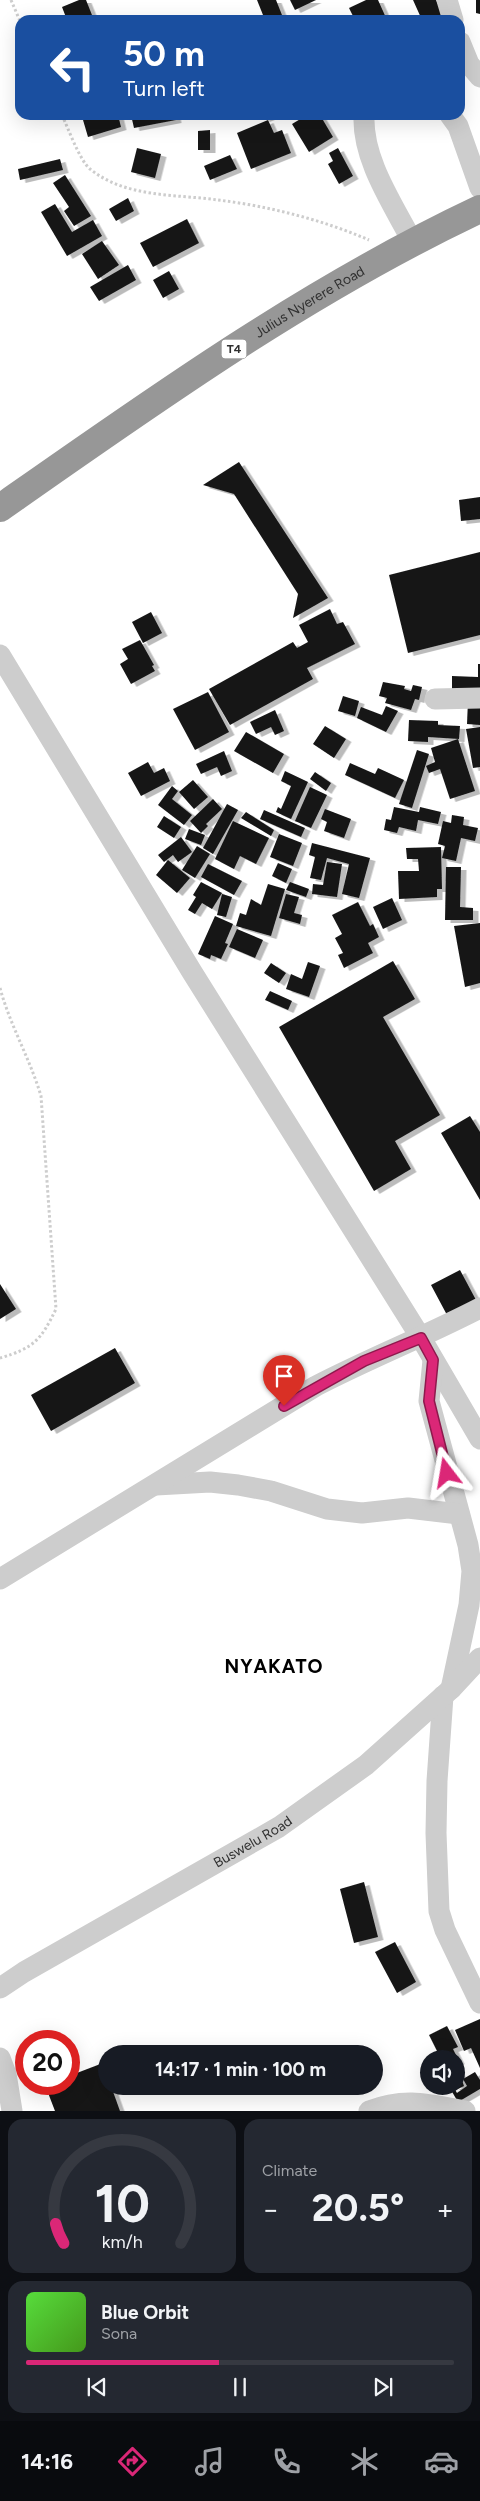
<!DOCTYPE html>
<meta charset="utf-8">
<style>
body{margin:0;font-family:Figtree,sans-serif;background:#242831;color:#f1f3f6;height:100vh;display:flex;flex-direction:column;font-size:19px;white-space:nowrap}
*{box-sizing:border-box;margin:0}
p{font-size:16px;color:#9ea1a6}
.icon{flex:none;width:28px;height:28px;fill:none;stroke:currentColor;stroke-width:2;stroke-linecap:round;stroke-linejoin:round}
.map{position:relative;height:2111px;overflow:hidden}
.side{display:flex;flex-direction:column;gap:8px;padding:8px;background:#0d0f14;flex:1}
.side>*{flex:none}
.banner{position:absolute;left:15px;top:15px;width:450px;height:105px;border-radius:15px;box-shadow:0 5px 20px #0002;background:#1a4fa0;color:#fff;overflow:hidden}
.controls{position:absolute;left:420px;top:2050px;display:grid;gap:10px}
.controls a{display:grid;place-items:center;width:45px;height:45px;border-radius:50%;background:#171b24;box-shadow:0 5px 20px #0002;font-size:25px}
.speed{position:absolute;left:15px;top:2030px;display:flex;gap:10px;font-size:25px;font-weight:700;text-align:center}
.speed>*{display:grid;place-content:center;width:65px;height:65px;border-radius:50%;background:#171b24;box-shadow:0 5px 20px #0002;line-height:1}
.speed .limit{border:8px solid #d22;background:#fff;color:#111}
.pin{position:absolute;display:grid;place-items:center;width:42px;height:42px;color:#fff;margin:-51px -21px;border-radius:50% 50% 50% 0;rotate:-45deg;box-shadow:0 0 5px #0007}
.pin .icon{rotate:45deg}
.me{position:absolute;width:55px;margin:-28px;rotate:346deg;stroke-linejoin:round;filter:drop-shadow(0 0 4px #0008)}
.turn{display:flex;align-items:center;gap:18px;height:105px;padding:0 25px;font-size:22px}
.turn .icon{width:65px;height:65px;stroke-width:2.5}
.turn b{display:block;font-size:35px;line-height:42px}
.big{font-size:38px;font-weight:700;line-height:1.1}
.side .tile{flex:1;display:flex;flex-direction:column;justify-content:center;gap:8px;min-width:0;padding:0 18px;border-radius:15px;background:#242831}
.side .dial{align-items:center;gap:0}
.dial svg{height:130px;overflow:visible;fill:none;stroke:#363941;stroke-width:7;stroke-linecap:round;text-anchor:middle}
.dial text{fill:#f1f3f6;stroke:none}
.song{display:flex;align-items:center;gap:15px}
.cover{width:60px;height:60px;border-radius:8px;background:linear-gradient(135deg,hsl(110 70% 55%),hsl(100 70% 35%))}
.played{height:5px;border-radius:2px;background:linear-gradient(90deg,#db2777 45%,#363941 45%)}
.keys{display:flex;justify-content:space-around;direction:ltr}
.heat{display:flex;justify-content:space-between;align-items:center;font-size:28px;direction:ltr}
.side .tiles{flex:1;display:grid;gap:8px;grid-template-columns:1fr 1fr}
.tile:last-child{grid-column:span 2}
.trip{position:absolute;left:98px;top:2045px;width:285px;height:50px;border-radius:25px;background:#171b24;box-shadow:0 5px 20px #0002;font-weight:700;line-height:50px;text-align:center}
.tabs{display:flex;height:80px;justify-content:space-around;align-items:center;background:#090b0e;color:#9ea1a6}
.tabs .icon{width:35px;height:35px}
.tabs .active{color:#db2777}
.tabs b{font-size:22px;color:#f1f3f6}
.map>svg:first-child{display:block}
.building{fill:#171717;filter:url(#shadow)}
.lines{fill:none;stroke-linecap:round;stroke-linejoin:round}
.path{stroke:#cdcdcd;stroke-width:3;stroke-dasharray:2.5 2.5;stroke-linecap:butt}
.minor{stroke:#cdcdcd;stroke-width:21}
.highway{stroke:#979797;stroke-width:28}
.route-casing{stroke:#8e194d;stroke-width:12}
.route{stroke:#db2777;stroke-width:9}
.labels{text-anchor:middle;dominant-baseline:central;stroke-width:5;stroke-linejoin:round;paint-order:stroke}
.shield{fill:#fff;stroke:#6e6e6e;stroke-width:1}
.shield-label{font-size:12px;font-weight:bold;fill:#303030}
.street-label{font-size:14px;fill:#303030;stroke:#fff}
.district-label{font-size:19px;font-weight:bold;letter-spacing:1px;fill:#000;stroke:#fff}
</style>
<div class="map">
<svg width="480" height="2111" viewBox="0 0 480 2111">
<defs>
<filter id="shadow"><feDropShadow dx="5.5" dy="3" stdDeviation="0" flood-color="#0004"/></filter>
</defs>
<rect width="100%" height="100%" fill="#fff"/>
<!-- building -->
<path class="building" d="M79,0H86L94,20H67L62,7Z
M257,0H276L284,20H265Z
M290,0H316L295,10Z
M366,0H378L387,20H355L349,8Z
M413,0H436L446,20H422Z
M476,0H480V14L476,13Z
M196,15L199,20H186Z
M99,115H118L121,127L88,137L83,120Z
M131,115H175L176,120L134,128Z
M263,115H275L264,119Z
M307,115H320L333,137L309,152L292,124Z
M268,120L274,133L282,130L291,153L251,169L237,133Z
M210,130V150H198V131Z
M137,148L161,154L155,178L131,172Z
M338,148L353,176L339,184L328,164L333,161L329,153Z
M230,155L237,169L210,180L204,166Z
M60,159L63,170L20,180L18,169Z
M65,175L91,216L74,226L64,211L69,207L53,183Z
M128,198L134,211L116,221L109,209Z
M55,204L72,232L93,220L102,236L67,256L41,212Z
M187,219L199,243L153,267L140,243Z
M102,241L119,265L98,279L82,254Z
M128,265L136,280L99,301L90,287Z
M169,271L179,289L163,298L153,280Z
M239,462L328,598L293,618L298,594L234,494L203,485Z
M480,497V519L461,521L459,500Z
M480,552V635L408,653L389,575Z
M330,609L337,624L343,622L355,644L307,668L313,679L230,725L209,689L293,642L297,648L308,642L299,625Z
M151,612L162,633L143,643L132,622Z
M140,640L154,665L152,666L155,671L131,684L120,664L128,659L122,649Z
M478,664H480V694H452V676L478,677Z
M383,682L405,686L404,689L411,691L413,685L422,687L419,700L415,699L411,710L385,703L387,698L379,696Z
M208,692L229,732L195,750L173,709Z
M343,696L359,701L355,716L338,711Z
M468,700L480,701V725L467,724Z
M386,706L398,711L386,732L357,718L361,707L382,715Z
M275,710L284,731L275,735L271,727L256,734L250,722Z
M409,720L438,721V725L460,726L459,739L428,737V742L408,741Z
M325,726L346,739L334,758L313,744Z
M480,727V767L473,768L466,729Z
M246,732L284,754L273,773L234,751Z
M458,739L475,791L450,799L440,769L429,773L426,766L435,762L431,748Z
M417,750L429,754L412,808L399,804Z
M224,751L232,771L221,776L217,767L201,774L196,764Z
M148,762L154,773L164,768L170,781L141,796L128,773Z
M350,763L375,774L378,768L404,780L395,798L345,775Z
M285,771L308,782L291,819L276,812L278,807L281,809L291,786L281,781Z
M315,772L331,783L326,791L310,779Z
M193,780L208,797L194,809L179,792Z
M172,786L178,791L172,799L192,815L184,825L158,805Z
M310,787L327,795L311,828L295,821Z
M213,799L222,809L206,824L208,826L201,833L190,821Z
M227,804L238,810L213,854L203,848Z
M394,807L419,812L420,807L441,812L438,824L418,820L416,831L399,827L397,833L384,830L386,819L391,820Z
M325,809L351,819L344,838L324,831L327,822L321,819Z
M264,810L305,828L301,837L260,819Z
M246,812L274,830L271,836L241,818Z
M452,815L464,817L463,825L478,828L475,841L461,838L456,861L442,858L445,846L438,844L443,821L451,823Z
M164,816L181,827L174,838L157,827Z
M233,821L269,838L256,864L240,856L234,869L215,859Z
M189,829L205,835L201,845L185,839Z
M279,834L302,843L293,866L270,857Z
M181,837L192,852L178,862L173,855L164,862L158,855Z
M312,843L370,858L359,898L342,894L349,864L327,858L321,880L310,878L315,857L309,855Z
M197,846L210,854L195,878L182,870Z
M441,847L442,889H437V897L399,899L398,871H419L418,859H407L406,848Z
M168,860L190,878L177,893L156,875Z
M327,862L342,864L337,897L312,894L313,884L323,885Z
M278,863L292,869L286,883L272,876Z
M208,864L242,881L234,895L201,877Z
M446,867H461L460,907L473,908V920H445Z
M201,882L222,893L212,909L202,903L195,914L188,910L196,897L193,895Z
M290,882L309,889L306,897L286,890Z
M268,884L285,889L271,936L236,926L240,913L246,915L251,899L261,905Z
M222,894L232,897L226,917L217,915Z
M286,894L299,897L294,913L302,915L300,924L279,918Z
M392,898L402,920L383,929L373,907Z
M358,902L370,926L373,924L379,937L368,943L373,953L344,968L338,955L343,953L335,938L342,934L332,915Z
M215,916L233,924L225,943L228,944L221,959L211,955L210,959L198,954Z
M480,923V983L465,987L454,926Z
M237,929L263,940L255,958L229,947Z
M393,961L415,999L383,1017L440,1115L395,1141L411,1169L374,1191L279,1027Z
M308,962L320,966L309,997L286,989L291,974L302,979Z
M271,963L286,973L279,983L264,973Z
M270,991L292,1001L288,1010L265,1000Z
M470,1116L480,1132V1200L441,1133Z
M460,1270L476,1300L447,1315L431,1285Z
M0,1284L16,1309L0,1319Z
M115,1348L135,1383L51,1431L31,1395Z
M364,1882L378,1937L354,1943L340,1889Z
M395,1942L416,1982L397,1993L375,1952Z
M480,2019V2068L471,2048L464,2051L455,2030Z
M447,2026L458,2047L453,2049L459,2061L456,2063V2059H441L429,2035Z
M103,2063L106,2073V2086H111L120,2111H55L45,2085L69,2084V2076Z
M456,2063L464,2086L456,2090L454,2086H456Z
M475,2072L480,2080V2089L458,2102L451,2090L454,2088L457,2093L467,2086L463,2079Z"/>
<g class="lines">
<!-- path -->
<path class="path" d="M11,0L20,21
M62,115C68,128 80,161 90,169C126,198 175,194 218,200C268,206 323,220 369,240
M0,988C10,1025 30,1059 41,1096L56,1309C41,1340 34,1348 0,1358"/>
<!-- minor -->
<g class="minor">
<path d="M447,0L453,20"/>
<path d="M460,42L469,64L480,77"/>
<path d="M364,115C362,160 393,204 413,243"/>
<path d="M450,115L458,126L480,188"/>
<path d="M0,655L192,972L421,1338L480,1439"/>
<path d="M435,699L480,698"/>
<path d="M433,1360L429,1401L468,1545L472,1571L469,1605L451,1689"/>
<path d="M156,1485L210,1482L238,1485L271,1491L327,1509L362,1513L408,1508L459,1514"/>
<path d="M0,1579L316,1386C370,1358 426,1336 480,1308"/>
<path d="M443,1696L437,1781L436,1833L439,1911L445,1930L480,2003"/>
<path id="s1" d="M0,1988L24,1972L279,1827L366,1765L451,1689L480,1658"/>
<path d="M0,2058L6,2074L12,2111"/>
<path d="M369,2111C405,2097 428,2104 465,2111"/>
</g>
<!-- highway -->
<path class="highway" id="s2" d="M0,508C154,400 310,289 480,209"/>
</g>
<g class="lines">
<defs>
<path id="route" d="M284,1406L364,1361L421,1338L433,1360L429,1401L447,1473"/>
</defs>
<!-- route casing -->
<use href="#route" class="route-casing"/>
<!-- route -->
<use href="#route" class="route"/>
</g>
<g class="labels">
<!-- shield labels -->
<rect class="shield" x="221.5" y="339.5" width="25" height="19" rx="4"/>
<g class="shield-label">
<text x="234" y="349">T4</text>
</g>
<!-- street labels -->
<g class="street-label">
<text stroke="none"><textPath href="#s2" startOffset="372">Julius Nyerere Road</textPath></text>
<text stroke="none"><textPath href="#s1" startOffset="292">Buswelu Road</textPath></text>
</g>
<!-- district labels -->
<g class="district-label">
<text x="274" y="1666">NYAKATO</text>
</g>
</g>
</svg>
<div class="controls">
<a><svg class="icon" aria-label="sound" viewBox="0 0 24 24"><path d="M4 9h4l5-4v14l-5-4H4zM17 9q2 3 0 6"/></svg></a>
</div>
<div class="speed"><div class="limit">20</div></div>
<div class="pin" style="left:284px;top:1406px;background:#d93025"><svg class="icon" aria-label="arrive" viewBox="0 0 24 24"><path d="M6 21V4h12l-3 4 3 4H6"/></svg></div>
<svg class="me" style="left:447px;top:1473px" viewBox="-20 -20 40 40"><path d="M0-17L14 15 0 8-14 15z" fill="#db2777" stroke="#fff" stroke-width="4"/></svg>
<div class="trip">14:17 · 1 min · 100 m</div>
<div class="banner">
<div class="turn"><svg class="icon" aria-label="left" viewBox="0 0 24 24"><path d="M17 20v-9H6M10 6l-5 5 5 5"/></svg><div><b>50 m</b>Turn left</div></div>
</div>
</div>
<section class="side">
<div class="tiles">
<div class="tile dial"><svg viewBox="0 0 100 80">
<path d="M14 69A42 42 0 1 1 86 69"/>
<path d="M14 69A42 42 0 0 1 9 57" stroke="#db2777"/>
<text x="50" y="56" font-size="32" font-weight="700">10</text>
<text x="50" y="72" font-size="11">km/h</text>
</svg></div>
<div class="tile"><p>Climate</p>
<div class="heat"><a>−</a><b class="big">20.5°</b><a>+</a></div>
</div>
<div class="tile">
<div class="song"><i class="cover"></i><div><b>Blue Orbit</b><p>Sona</p></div></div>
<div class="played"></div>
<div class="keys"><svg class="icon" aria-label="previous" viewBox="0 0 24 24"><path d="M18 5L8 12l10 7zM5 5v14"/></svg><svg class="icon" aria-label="pause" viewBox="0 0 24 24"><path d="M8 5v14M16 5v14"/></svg><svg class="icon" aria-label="next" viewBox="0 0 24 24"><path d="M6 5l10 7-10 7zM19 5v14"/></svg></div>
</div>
</div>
</section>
<nav class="tabs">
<b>14:16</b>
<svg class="icon active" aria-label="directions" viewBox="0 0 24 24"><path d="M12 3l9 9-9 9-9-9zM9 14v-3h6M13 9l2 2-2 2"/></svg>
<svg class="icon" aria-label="music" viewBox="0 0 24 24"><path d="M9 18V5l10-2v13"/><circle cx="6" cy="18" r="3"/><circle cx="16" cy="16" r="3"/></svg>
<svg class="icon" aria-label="phone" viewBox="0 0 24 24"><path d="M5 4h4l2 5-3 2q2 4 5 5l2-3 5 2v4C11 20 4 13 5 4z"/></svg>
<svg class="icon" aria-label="climate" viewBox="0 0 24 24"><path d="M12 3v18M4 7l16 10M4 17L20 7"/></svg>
<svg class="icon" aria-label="car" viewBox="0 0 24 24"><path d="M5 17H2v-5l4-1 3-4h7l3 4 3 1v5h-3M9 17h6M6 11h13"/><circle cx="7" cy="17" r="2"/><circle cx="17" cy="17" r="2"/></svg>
</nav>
